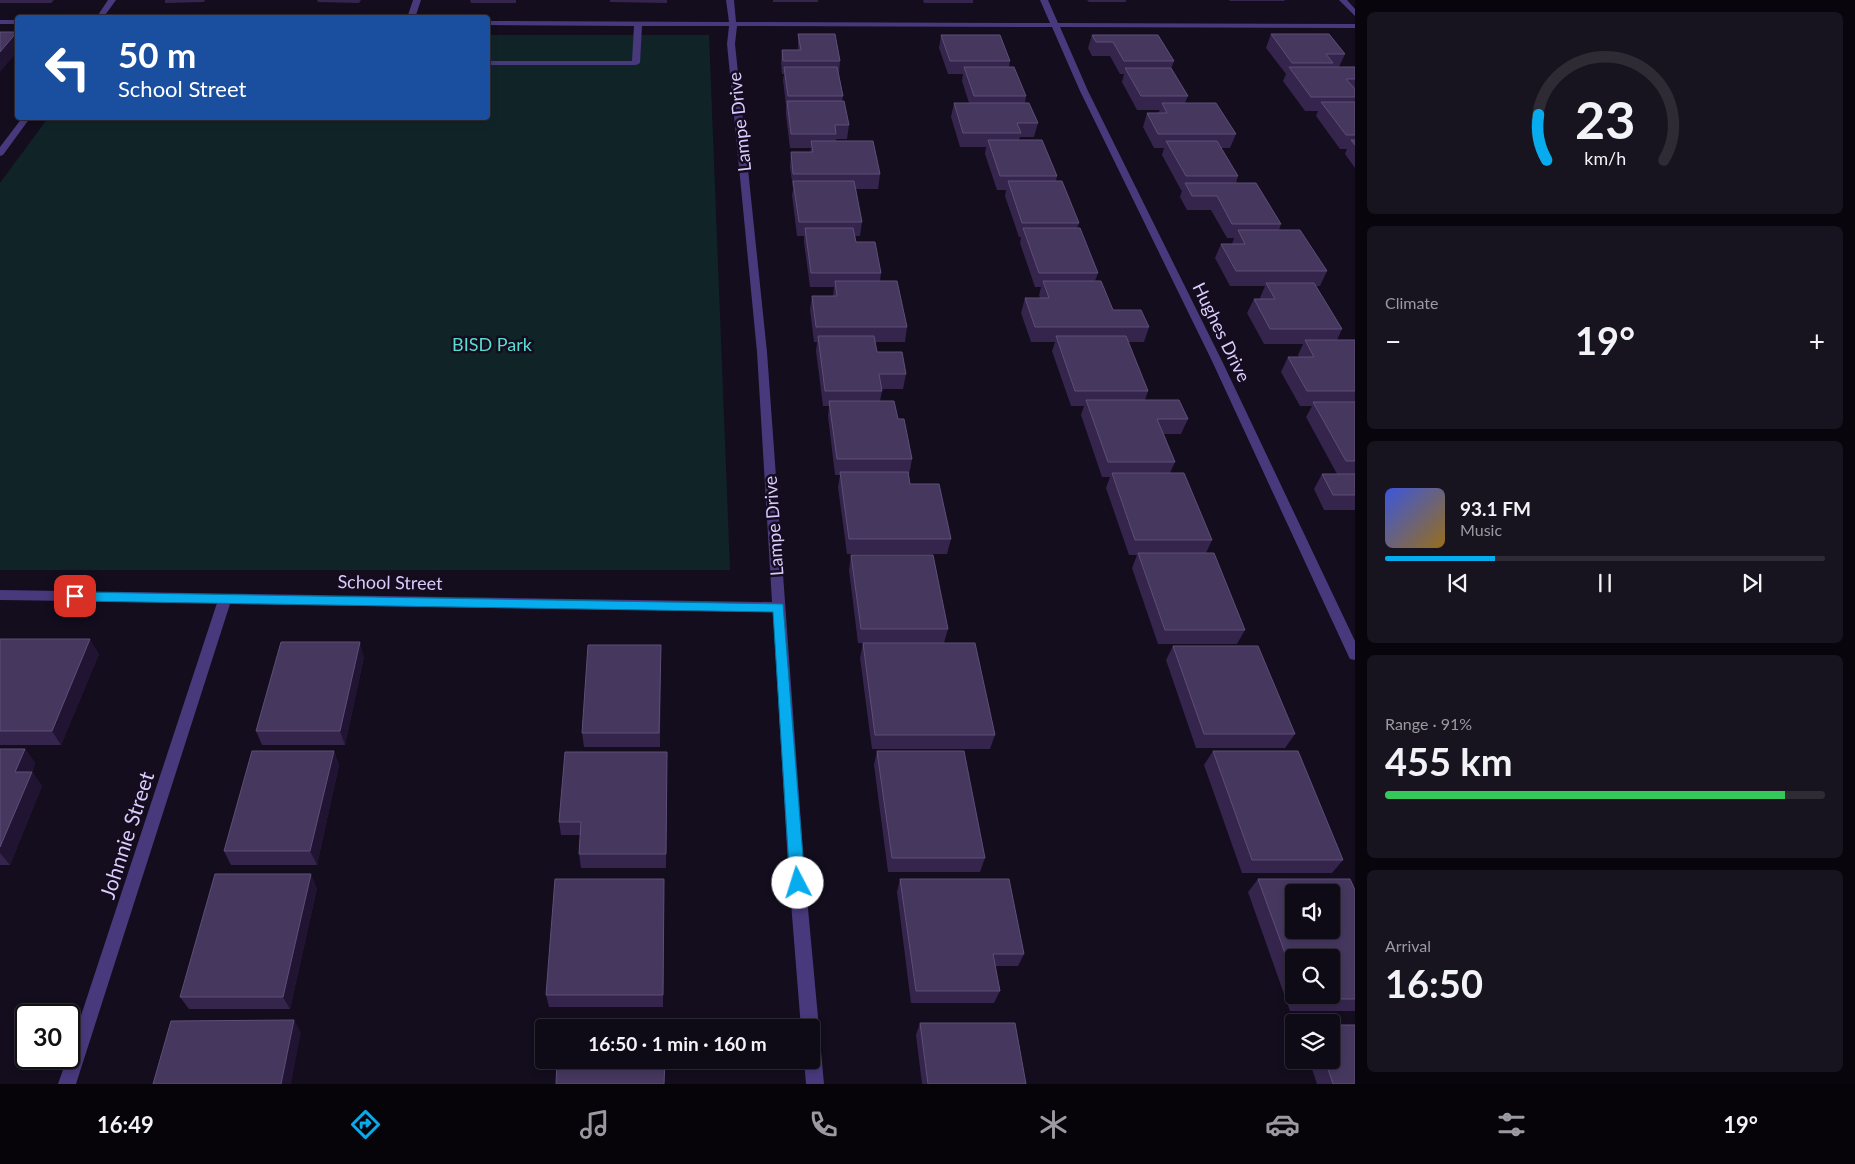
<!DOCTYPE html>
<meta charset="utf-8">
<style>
body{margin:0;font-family:Lato,sans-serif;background:#17131f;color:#f1f3f6;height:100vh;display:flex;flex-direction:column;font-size:19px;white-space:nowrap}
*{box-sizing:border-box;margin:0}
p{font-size:16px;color:#9b9aa1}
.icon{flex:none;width:28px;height:28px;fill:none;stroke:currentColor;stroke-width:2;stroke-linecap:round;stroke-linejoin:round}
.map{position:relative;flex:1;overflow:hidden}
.panel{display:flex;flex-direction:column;gap:12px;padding:12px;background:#08060c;width:500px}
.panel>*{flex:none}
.banner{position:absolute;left:15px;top:15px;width:475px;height:105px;border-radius:5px;box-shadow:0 2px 8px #0003,0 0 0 1px #2e2b35;background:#1a4fa0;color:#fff;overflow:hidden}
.controls{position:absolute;left:1285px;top:884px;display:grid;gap:10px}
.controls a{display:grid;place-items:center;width:55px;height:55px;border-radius:5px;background:#0e0a16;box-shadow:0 2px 8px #0003,0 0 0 1px #2e2b35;font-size:25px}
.speed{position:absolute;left:15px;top:1004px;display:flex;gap:10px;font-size:25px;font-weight:700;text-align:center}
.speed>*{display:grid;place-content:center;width:65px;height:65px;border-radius:50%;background:#0e0a16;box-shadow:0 2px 8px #0003,0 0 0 1px #2e2b35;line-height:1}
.speed .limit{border:2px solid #111;border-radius:8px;background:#fff;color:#111}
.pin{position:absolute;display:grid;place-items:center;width:42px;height:42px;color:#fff;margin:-21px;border-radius:10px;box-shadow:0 2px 8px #0006}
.me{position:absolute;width:55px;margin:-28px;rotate:355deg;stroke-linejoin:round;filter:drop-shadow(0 0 4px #0008)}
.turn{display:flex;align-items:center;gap:18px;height:105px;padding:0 20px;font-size:22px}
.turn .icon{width:65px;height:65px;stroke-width:2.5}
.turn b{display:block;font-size:35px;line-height:42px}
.big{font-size:38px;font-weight:700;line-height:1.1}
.panel .card{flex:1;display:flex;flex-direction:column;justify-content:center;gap:8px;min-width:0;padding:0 18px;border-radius:8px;background:#17131f}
.panel .dial{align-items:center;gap:0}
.dial svg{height:130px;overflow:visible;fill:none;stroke:#2e2b35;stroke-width:7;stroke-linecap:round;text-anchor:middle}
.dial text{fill:#f1f3f6;stroke:none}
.song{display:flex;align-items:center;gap:15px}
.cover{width:60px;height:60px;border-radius:8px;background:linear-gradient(135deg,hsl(230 70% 55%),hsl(40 70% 35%))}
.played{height:5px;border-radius:2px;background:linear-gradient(90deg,#07acee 25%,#2e2b35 25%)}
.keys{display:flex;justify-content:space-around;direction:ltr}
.heat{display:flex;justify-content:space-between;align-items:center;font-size:28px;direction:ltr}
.charge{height:8px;border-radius:4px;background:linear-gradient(90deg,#34c759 91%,#2e2b35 0)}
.trip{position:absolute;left:535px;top:1019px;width:285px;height:50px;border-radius:5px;background:#0e0a16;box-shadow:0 2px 8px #0003,0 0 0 1px #2e2b35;font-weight:700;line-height:50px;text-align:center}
.tab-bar{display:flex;height:80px;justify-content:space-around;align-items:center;background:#060409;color:#9b9aa1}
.tab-bar .icon{width:35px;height:35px}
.tab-bar .active{color:#07acee}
.tab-bar b{font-size:22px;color:#f1f3f6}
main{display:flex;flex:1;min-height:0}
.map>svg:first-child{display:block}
.green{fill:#102428}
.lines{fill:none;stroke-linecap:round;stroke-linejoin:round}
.minor{fill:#48397c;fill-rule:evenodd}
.wall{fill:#35254c;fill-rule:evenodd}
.shaded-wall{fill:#201432}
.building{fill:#46375f;stroke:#5e4e78;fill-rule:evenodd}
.route{fill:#07acee;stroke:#05709b}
.labels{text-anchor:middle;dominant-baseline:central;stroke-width:5;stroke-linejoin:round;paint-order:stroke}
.street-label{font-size:18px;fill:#dbcbfe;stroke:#130d1e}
.park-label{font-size:18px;fill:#5adbd3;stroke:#130d1e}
.near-street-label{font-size:21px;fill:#dbcbfe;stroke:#130d1e}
</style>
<main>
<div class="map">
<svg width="1355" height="1084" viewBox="0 0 1355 1084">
<rect width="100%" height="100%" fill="#130d1e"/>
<!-- green -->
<path class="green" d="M488,35H709L730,570H0V183L48,118H488Z"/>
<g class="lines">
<!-- minor -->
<path class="minor" d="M108,0H116L103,18H96Z
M413,0H421L415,18H407Z
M726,0H734L736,22L1050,23L1040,0H1048L1058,23L1355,24V28L1060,27L1088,91L1222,361L1355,641V660L1350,659L1348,655L1212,361L1080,91L1052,27L737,26L735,44L767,352L804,865L819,1028L816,1034L820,1040L824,1084H806L804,1060H811V1028H801L788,865L773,612L230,604L76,1084H58L67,1058H69V1052L217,603L0,600V590L772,602L757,352L727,44L729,26H642L640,63L636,65H488V61H632L634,26L488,25V21L729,22Z
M1339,0H1347L1355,9V16Z
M0,20H18V24H0Z
M22,118H30L3,155L0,156V147Z"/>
</g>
<!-- wall -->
<path class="wall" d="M0,0H54L51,3H0Z
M165,0H205L204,2L165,3Z
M317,0H361L359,3L318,2Z
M470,0H516V3H471Z
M610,0H667V3L610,2Z
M773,0H818V2H773Z
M923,0H973V3H924Z
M1087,0H1126V2H1089Z
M1229,0H1285L1284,1H1230Z
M798,34L840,61L839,74L843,96L842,101L849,125L847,139H836V141L880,174L878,189H856L862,222L860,236H855L856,242L881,273L880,281L907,327L905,342H875L877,352L906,374L903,389H881L882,391L880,401L898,419L912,459L909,475L910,484L951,539L947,554H847L838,487L840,475H835L828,416L829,406H823L816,351L817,342H814L810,310L812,296H833L834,287H810L804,242V236H797L792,195L793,189L790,167L791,152H810L811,148H790L786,115V105L783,80L784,74H782L781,63L782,50H798Z
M1271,34L1345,54L1339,67H1355V168L1345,154L1347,149H1340L1316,116L1318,111H1305L1283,81L1286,74L1266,48Z
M941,35L1010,61L1009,67L1026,96L1025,103L1038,123L1034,137H1020L1019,140L1057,176L1056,181L1079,223L1077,228L1098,273L1095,281L1113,310L1149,327L1144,342H1128L1148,391L1145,400L1188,419L1181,434H1164L1175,462L1170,473L1212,540L1206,553L1245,630L1237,644H1158L1132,568L1137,555H1129L1106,488L1110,477H1102L1081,415L1084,406H1071L1052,351L1055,342H1031L1021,313L1025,298H1040L1039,295L1041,287H1035L1020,243L1021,237H1019L1005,196L1006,190H997L985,154L986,147H960L951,117L954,103H969L962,81L963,74H948L939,48Z
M1092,35L1174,61L1171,69L1188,96L1185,103L1236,134L1230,148H1221L1238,176L1236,183L1281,224L1279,230L1327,271L1320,286H1316L1342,329L1337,340H1355V510H1324L1314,489L1322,474H1337L1306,417L1312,406H1300L1281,372L1288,357H1299L1298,355L1303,344H1264L1247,313L1254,299H1260V298L1265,286H1230L1215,258L1221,244H1232L1234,238H1227L1211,210H1187L1180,197L1182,190H1181L1162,155L1164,148H1154L1143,127L1147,113H1158L1160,110H1137L1122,82L1124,74H1120L1110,56H1092L1088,48Z
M851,555L948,629L944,643H858L849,570Z
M0,639L99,654L61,745H0Z
M863,643L995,735L990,749H872L860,658Z
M661,645L660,747H584L582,733Z
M1173,646L1295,734L1285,748H1196L1166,660Z
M364,657L345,745H262L256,731Z
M0,749H25L35,763L32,772L42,786L10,865H0Z
M334,751L339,765L317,865H231L224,851Z
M877,751L985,858L980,872H888L874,765Z
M1213,751L1343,860L1332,873H1242L1204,765Z
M667,752L666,868H581L579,854L580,835H561L559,822Z
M900,879L1024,954L1018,966H995L1000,991L994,1003H911L897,892Z
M1258,879L1355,890V1011H1290L1248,892ZM1294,958L1331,995H1294Z
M317,888L290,1009H189L180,997Z
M664,892L663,1007H549L546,995Z
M920,1023L1026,1084H922L916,1035Z
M1309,1060H1331L1355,1084H1317Z"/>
<!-- shaded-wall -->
<path class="shaded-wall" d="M17,32L18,34V51L0,72V52Z
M90,639L99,654L61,745L52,731Z
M360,642L364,657L345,745L340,731Z
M25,749L35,763L26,786L15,772Z
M334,751L339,765L317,865L310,851Z
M32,772L42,786L10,865L0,853V847Z
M311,874L317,888L290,1009L283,997Z
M294,1020L301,1032L291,1084H281Z"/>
<!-- building -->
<path class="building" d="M0,32H17L0,52Z
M798,34H835L840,61H783L782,50H801Z
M1271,34H1329L1345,54H1326L1333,63H1292Z
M941,35H1000L1010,61H950Z
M1092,35H1158L1174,61H1124L1113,42H1096Z
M784,67H837L843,96H788Z
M964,67H1014L1026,96H974Z
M1289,67H1355V79H1346L1355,89V97H1311Z
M1125,68H1171L1188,96H1141Z
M787,101H844L849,125H835L836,134H791Z
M1321,102H1355V135H1346Z
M954,103H1029L1038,123H1017L1021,133H963Z
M1162,103H1216L1236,134H1158L1147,113H1167Z
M988,140H1042L1057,176H1000Z
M1351,140H1355V145Z
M811,141H873L880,174H793L791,152H813Z
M1166,141H1217L1238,176H1186Z
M793,181H854L862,222H799Z
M1008,181H1062L1079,223H1022Z
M1185,183H1256L1281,224H1232L1217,196H1192Z
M805,228H853L856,242H875L881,273H811Z
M1023,228H1080L1098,273H1039Z
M1238,230H1300L1327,271H1236L1221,244H1245Z
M835,281H897L907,327H816L812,296H837Z
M1043,281H1101L1113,310H1141L1149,327H1035L1025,298H1049Z
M1266,283H1314L1342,329H1270L1254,299H1275Z
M818,336H874L877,352H902L906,374H879L882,391H825Z
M1056,336H1126L1148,391H1075Z
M1305,340H1355V391H1307L1288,357H1314Z
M1086,400H1179L1188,419H1157L1175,462H1108Z
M829,401H894L898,419H904L912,459H837Z
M1313,402H1355V461H1346Z
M840,472H908L910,484H939L951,539H849Z
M1112,473H1184L1212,540H1135Z
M1322,474H1355V495H1333Z
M1138,553H1214L1245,630H1165Z
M851,555H933L948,629H861Z
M0,639H90L52,731H0Z
M281,642H360L340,731H256Z
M863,643H975L995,735H875Z
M588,645H661L659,733H582Z
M1173,646H1258L1295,734H1204Z
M0,749H25L15,772H32L0,847Z
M252,751H334L310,851H224Z
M877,751H964L985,858H892Z
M1213,751H1298L1343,860H1252Z
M565,752H667L666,854H579L581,822H559Z
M215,874H311L283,997H180Z
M555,879H664L663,995H546Z
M900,879H1009L1024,954H993L1000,991H916Z
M1258,879H1350L1355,890V999H1301L1300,995H1331V958H1294V978ZM1294,892H1331V930H1294Z
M294,1020L281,1084H153L171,1021Z
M920,1023H1015L1026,1084H928Z
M1331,1025H1355V1084H1333L1325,1060H1331Z
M559,1027H665V1028H559Z
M557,1060H665L664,1084H556Z"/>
<!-- route -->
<path class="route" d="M75,592L783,604L805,883L803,888L798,890L792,888L790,883L773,612L75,601L69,596Z"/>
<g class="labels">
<!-- street labels -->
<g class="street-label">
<text transform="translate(739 122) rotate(-96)">Lampe Drive</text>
<text transform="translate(1222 332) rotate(64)">Hughes Drive</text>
<text transform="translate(773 526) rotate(-94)">Lampe Drive</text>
<text transform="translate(390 582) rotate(1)">School Street</text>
</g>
<!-- park labels -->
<g class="park-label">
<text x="492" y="344">BISD Park</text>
</g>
<!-- near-street labels -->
<g class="near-street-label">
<text transform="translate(126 835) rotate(-72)">Johnnie Street</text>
</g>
</g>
</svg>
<div class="controls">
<a><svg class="icon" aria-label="sound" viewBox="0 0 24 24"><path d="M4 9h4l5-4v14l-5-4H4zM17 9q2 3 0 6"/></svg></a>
<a><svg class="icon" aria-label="search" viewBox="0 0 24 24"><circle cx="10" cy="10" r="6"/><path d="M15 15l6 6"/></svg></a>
<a><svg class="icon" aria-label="layers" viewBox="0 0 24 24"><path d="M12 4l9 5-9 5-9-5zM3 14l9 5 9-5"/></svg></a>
</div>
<div class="speed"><div class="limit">30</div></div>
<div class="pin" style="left:75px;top:596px;background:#d93025"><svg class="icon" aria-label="arrive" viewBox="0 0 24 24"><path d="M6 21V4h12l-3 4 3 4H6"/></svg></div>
<svg class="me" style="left:798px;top:883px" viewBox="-20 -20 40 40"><circle r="19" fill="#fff"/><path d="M0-13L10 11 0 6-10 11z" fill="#07acee"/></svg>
<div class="trip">16:50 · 1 min · 160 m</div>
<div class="banner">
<div class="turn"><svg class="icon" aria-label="left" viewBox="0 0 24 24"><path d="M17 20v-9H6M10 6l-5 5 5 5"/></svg><div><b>50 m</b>School Street</div></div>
</div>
</div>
<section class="panel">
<div class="card dial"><svg viewBox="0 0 100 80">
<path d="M14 69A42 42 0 1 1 86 69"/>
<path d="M14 69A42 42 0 0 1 9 41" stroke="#07acee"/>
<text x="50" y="56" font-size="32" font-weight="700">23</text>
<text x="50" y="72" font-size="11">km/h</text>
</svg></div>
<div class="card"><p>Climate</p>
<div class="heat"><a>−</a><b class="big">19°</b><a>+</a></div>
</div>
<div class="card">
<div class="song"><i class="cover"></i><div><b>93.1 FM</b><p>Music</p></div></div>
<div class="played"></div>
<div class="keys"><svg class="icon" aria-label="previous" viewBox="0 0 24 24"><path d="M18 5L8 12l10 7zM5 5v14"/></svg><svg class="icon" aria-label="pause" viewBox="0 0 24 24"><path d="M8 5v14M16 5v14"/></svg><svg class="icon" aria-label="next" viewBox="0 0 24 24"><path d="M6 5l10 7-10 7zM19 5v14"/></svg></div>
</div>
<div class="card"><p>Range · 91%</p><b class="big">455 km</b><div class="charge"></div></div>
<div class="card"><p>Arrival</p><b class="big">16:50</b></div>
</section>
</main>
<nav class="tab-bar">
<b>16:49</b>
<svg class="icon active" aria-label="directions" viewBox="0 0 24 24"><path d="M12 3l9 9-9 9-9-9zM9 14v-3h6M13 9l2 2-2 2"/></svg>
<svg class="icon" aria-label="music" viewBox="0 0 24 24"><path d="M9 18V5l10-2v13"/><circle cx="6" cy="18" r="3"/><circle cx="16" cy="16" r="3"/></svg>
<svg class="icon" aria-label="phone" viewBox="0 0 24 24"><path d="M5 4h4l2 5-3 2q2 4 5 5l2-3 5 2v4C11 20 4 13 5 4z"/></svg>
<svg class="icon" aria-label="climate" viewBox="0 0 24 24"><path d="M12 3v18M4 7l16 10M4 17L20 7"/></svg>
<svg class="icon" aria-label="car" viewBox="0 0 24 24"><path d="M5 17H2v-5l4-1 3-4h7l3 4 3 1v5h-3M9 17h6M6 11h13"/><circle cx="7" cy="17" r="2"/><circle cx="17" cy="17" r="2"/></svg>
<svg class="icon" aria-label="filters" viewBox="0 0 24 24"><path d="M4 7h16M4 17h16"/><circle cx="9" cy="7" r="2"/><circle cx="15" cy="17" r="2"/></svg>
<b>19°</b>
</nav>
